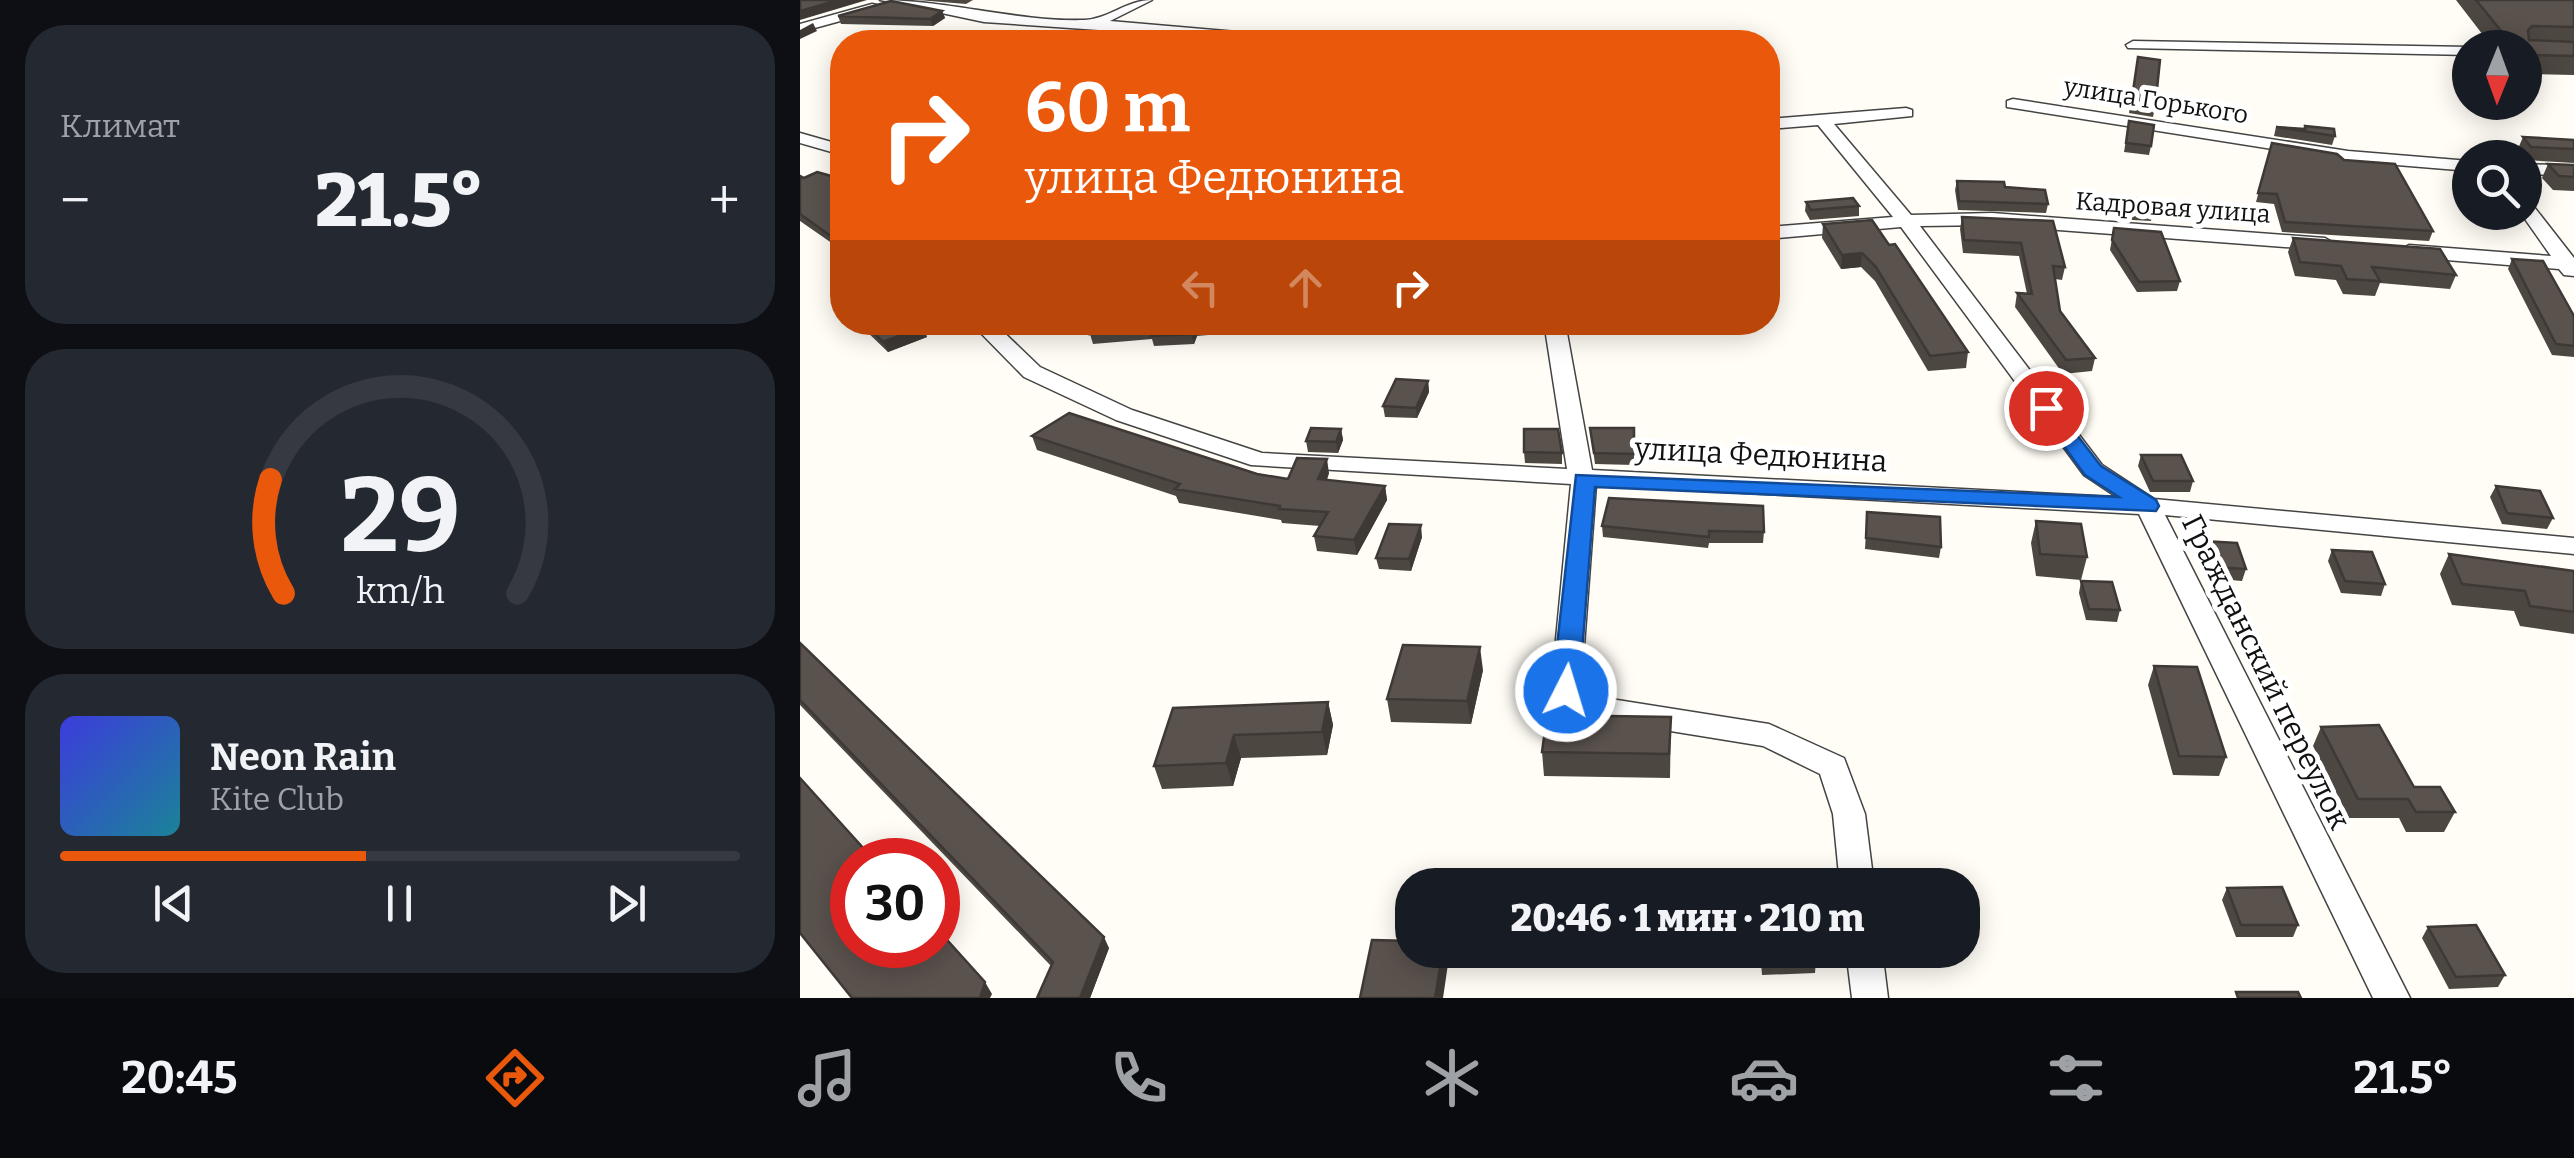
<!DOCTYPE html>
<html lang="ru">
<meta charset="utf-8">
<style>
body{margin:0;font-family:Bitter,serif;background:#242831;color:#f1f3f6;height:100vh;display:flex;flex-direction:column;font-size:38px;white-space:nowrap}
*{box-sizing:border-box;margin:0}
p{font-size:32px;color:#9ea1a6}
.icon{flex:none;width:55px;height:55px;fill:none;stroke:currentColor;stroke-width:2;stroke-linecap:round;stroke-linejoin:round}
.map{position:relative;flex:1;overflow:hidden}
.panel{display:flex;flex-direction:column;gap:25px;padding:25px;background:#0d0f14;width:800px}
.panel>*{flex:none}
.top-card{position:absolute;left:30px;top:30px;width:950px;height:305px;border-radius:40px;box-shadow:0 5px 25px #0003;background:#ea580c;color:#fff;overflow:hidden}
.needle{width:65px;rotate:181deg}
.buttons{position:absolute;left:1652px;top:30px;display:grid;gap:20px}
.buttons a{display:grid;place-items:center;width:90px;height:90px;border-radius:50%;background:#171b24;box-shadow:0 5px 25px #0003;font-size:50px}
.speed{position:absolute;left:30px;top:838px;display:flex;gap:20px;font-size:50px;font-weight:700;text-align:center}
.speed>*{display:grid;place-content:center;width:130px;height:130px;border-radius:50%;background:#171b24;box-shadow:0 5px 25px #0003;line-height:1}
.speed .limit{border:15px solid #d22;background:#fff;color:#111}
.pin{position:absolute;display:grid;place-items:center;width:85px;height:85px;color:#fff;margin:-42px;border:5px solid #fff;border-radius:50%;box-shadow:0 2px 10px #0007}
.me{position:absolute;width:110px;margin:-55px;rotate:5deg;stroke-linejoin:round;filter:drop-shadow(0 0 8px #0008)}
.turn{display:flex;align-items:center;gap:35px;height:210px;padding:0 30px;font-size:45px}
.turn .icon{width:130px;height:130px;stroke-width:2.5}
.turn b{display:block;font-size:70px;line-height:85px}
.lanes{display:flex;align-items:center;height:95px;padding:0 30px;background:#0003;justify-content:center;gap:50px;direction:ltr}
.lanes .off{opacity:.35}
.big{font-size:75px;font-weight:800;line-height:1.1}
.panel .card{flex:1;display:flex;flex-direction:column;justify-content:center;gap:15px;min-width:0;padding:0 35px;border-radius:40px;background:#242831}
.panel .dial{align-items:center;gap:0}
.dial svg{height:260px;overflow:visible;fill:none;stroke:#363941;stroke-width:7;stroke-linecap:round;text-anchor:middle}
.dial text{fill:#f1f3f6;stroke:none}
.song{display:flex;align-items:center;gap:30px}
.cover{width:120px;height:120px;border-radius:15px;background:linear-gradient(135deg,hsl(240 70% 55%),hsl(190 70% 35%))}
.played{height:10px;border-radius:5px;background:linear-gradient(90deg,#ea580c 45%,#363941 45%)}
.keys{display:flex;justify-content:space-around;direction:ltr}
.heat{display:flex;justify-content:space-between;align-items:center;font-size:55px;direction:ltr}
.trip{position:absolute;left:595px;top:868px;width:585px;height:100px;border-radius:40px;background:#171b24;box-shadow:0 5px 25px #0003;font-weight:800;line-height:100px;text-align:center}
.dock{display:flex;height:160px;justify-content:space-around;align-items:center;background:#090b0e;color:#9ea1a6}
.dock .icon{width:70px;height:70px}
.dock .on{color:#ea580c}
.dock b{font-size:45px;color:#f1f3f6}
main{display:flex;flex:1;min-height:0}
.map>svg:first-child{display:block}
.lines{fill:none;stroke-linecap:round;stroke-linejoin:round}
.minor-casing{stroke:#444;stroke-width:3}
.minor{fill:#fff;fill-rule:evenodd}
.wall{fill:#4d4742}
.shaded-wall{fill:#3f3936}
.building{fill:#5a524d;stroke:#3f3936;stroke-width:2.5}
.route{fill:#1a73e8;stroke:#114b97;stroke-width:2.5}
.labels{text-anchor:middle;dominant-baseline:central;stroke-width:10;stroke-linejoin:round;paint-order:stroke}
.far-street-label{font-size:25px;fill:#111;stroke:#fff}
.street-label{font-size:30px;fill:#111;stroke:#fff}
</style>
<main>
<section class="panel">
<div class="card"><p>Климат</p>
<div class="heat"><a>−</a><b class="big">21.5°</b><a>+</a></div>
</div>
<div class="card dial"><svg viewBox="0 0 100 80">
<path d="M14 69A42 42 0 1 1 86 69"/>
<path d="M14 69A42 42 0 0 1 10 34" stroke="#ea580c"/>
<text x="50" y="56" font-size="32" font-weight="700">29</text>
<text x="50" y="72" font-size="11">km/h</text>
</svg></div>
<div class="card">
<div class="song"><i class="cover"></i><div><b>Neon Rain</b><p>Kite Club</p></div></div>
<div class="played"></div>
<div class="keys"><svg class="icon" aria-label="previous" viewBox="0 0 24 24"><path d="M18 5L8 12l10 7zM5 5v14"/></svg><svg class="icon" aria-label="pause" viewBox="0 0 24 24"><path d="M8 5v14M16 5v14"/></svg><svg class="icon" aria-label="next" viewBox="0 0 24 24"><path d="M6 5l10 7-10 7zM19 5v14"/></svg></div>
</div>
</section>
<div class="map">
<svg width="1774" height="998" viewBox="0 0 1774 998">
<rect width="100%" height="100%" fill="#fffdf5"/>
<g class="lines">
<defs>
<path id="minor" d="M80,0C149,0 216,22 285,20C308,19 327,0 352,0L310,21L507,38L514,42H471L184,22Z
M72,4L77,5V11L0,32V24Z
M1333,41L1670,47L1673,48H1670V55L1328,48L1326,45Z
M1213,99L1548,151L1670,161V171L1548,161L1207,107V101Z
M1106,108L1112,110V116L1034,124L1111,215L1192,213L1525,238L1535,244L1525,250L1192,225L1120,226L1302,465L1354,499L1774,538V554L1365,515L1610,998H1573L1339,514L796,485L781,687L792,696L969,724L1044,758L1065,814L1074,885H1040L1033,814L1020,774L963,746L784,717C770,713 758,704 751,691L771,484L451,465L316,420L224,377L170,322H193L240,367L332,410L462,453L767,469L744,322H765L792,470L1317,497L1284,475L1101,227L968,239V227L1093,217L1018,125L968,129V119Z
M0,133L42,145V155L0,143Z
M1725,164L1774,166V176L1725,174Z
M1725,202L1731,203L1774,258V276L1764,275L1759,269L1609,257L1599,251L1609,245L1751,256L1720,212H1725Z
M1046,950H1082L1088,998H1052Z"/>
</defs>
<!-- minor casing -->
<use href="#minor" class="minor-casing"/>
<!-- minor -->
<use href="#minor" class="minor"/>
</g>
<!-- wall -->
<path class="wall" d="M118,0H173L166,4Z
M1656,0H1774V75L1725,74V48H1693Z
M142,11L145,18L133,26L41,24L38,16Z
M1338,57L1355,108L1353,117L1329,113Z
M1329,121L1351,146L1349,155L1324,152Z
M1505,126L1535,136L1532,145L1474,136L1476,127L1504,129Z
M1723,137L1774,140V163L1726,160L1725,158L1717,151Z
M1472,143L1544,160L1633,231L1629,241L1482,232L1474,204L1456,202Z
M1748,164L1774,165V191L1753,190L1742,178Z
M0,176L4,178L42,179V264L36,246L0,221Z
M1157,181L1205,187L1248,204L1246,213L1158,210L1155,190Z
M1318,197L1353,212L1351,221L1315,219Z
M1006,202L1059,206V216L1010,220L1005,211Z
M1162,217L1253,221L1265,267L1262,280L1255,279L1260,311L1295,358L1292,371L1263,374L1215,307L1217,293L1227,294L1219,256L1163,253L1160,229Z
M1072,220L1168,352L1166,368L1128,371L1075,281L1061,267L1041,269L1022,238L1023,224Z
M1314,228L1380,281L1377,291L1337,292L1310,250Z
M1493,238L1656,275L1650,289L1580,283L1575,296L1543,294L1536,280L1495,276L1488,252Z
M1712,259L1774,316V357L1752,355L1708,269Z
M61,322H118L123,327L127,337L88,352L63,328Z
M294,322H522V330L487,333L486,328L397,336L394,344L354,346L352,339L293,344L290,334Z
M628,381L629,392L617,418L585,417L583,406Z
M790,428H834V465L795,464Z
M541,429L543,440L538,453L508,452L506,441Z
M232,436L488,479L529,473L527,480L585,486L587,500L557,555L517,551L514,536L520,526L482,523L481,520L379,503L376,496L237,450Z
M724,452L762,453V464L725,463Z
M1341,455L1393,481L1390,492H1350L1338,466Z
M1696,486L1753,518L1747,529L1702,524L1690,497Z
M1067,512L1141,547L1139,558L1065,549Z
M1236,521L1287,557L1281,580L1236,576L1231,543Z
M802,526L964,532L963,543H909L908,548L803,537Z
M622,537L611,571L579,569L576,558Z
M1403,541L1446,569L1442,581L1407,578L1399,552Z
M1532,550L1585,584L1581,596L1541,593L1528,561Z
M1649,554L1774,571V634L1720,626L1714,611L1652,605L1640,574Z
M1281,581L1320,610L1317,622L1286,620L1279,593Z
M0,643L309,948L290,998H237L251,966L0,705Z
M1354,666L1426,757L1419,776L1373,775L1348,685Z
M683,670L671,724L591,722L587,699Z
M528,702L533,725L527,755L441,758L433,786L362,789L354,766L373,708Z
M871,717L870,778L744,776L742,752Z
M1521,727L1655,812L1644,832H1606L1599,818H1549L1513,746Z
M1427,888L1498,925L1493,937H1436L1422,900Z
M1628,927L1705,975L1698,987L1649,989L1622,938Z
M960,950H1014L1016,961L1015,973L962,975Z"/>
<!-- shaded-wall -->
<path class="shaded-wall" d="M38,0H67L0,20V11Z
M142,11L145,18L133,26L130,19Z
M13,23L17,31L0,39V30Z
M1062,253L1061,267L1041,269L1042,255Z
M394,326L397,336L394,344L391,334Z
M123,327L127,337L88,352L83,342Z
M628,381L629,392L617,418L616,408Z
M541,429L543,440L538,453L536,442Z
M527,459L529,473L521,493L518,479Z
M585,486L587,500L557,555L554,540Z
M621,525L622,537L611,571L609,559Z
M680,647L683,670L671,724L667,701Z
M528,702L533,725L527,755L522,732Z
M434,735L441,758L433,786L426,763Z
M304,937L309,948L290,998H280Z
M643,950H646L648,964L643,998H635Z
M185,982L192,994L190,998H180Z"/>
<!-- building -->
<path class="building" d="M0,0H38L0,11Z
M1676,0H1774V27L1732,26L1728,30L1729,40L1774,42V56L1725,55V48H1715Z
M91,1L142,11L130,19L38,16Z
M1338,57L1360,60L1355,108L1331,105Z
M1329,121L1354,125L1351,146L1326,143Z
M1505,126L1534,129L1535,136L1476,127L1505,129Z
M1723,137L1774,140V149L1731,147Z
M1472,143L1537,154L1544,160L1595,164L1633,231L1485,222L1477,194L1458,193Z
M1748,164L1774,165V177L1759,176Z
M17,172L42,179V244L0,214V176L4,178Z
M1157,181L1204,182L1205,187L1245,190L1248,204L1159,201Z
M1318,197L1348,200L1353,212L1317,209Z
M1053,198L1059,206L1011,210L1006,202Z
M1162,217L1253,221L1265,267L1253,266L1260,311L1295,358L1266,360L1217,293L1232,294L1221,243L1164,240Z
M1072,220L1089,245L1095,244L1168,352L1130,356L1076,267L1062,253L1042,255L1023,224Z
M1314,228L1361,232L1380,281L1339,282L1312,240Z
M1493,238L1640,249L1656,275L1572,267L1580,281L1547,279L1541,266L1500,262Z
M39,245L42,249V263L35,247Z
M1712,259L1743,261L1774,316V346L1756,344Z
M64,322H118L123,327L83,342Z
M294,322H435L394,326L391,334L351,336L354,328L290,334Z
M596,379L628,381L616,408L583,406Z
M269,413L457,474L488,479L497,458L527,459L518,479L585,486L554,540L514,536L528,512L479,509L480,506L375,489L380,484L232,436Z
M511,428L541,429L536,442L506,441Z
M790,428H834V454L794,453Z
M724,429H758L762,453L724,452Z
M1341,455H1381L1393,481H1353Z
M1696,486L1740,491L1753,518L1707,513Z
M809,498L963,506L964,532L909,531V537L802,526Z
M1067,512L1140,517L1141,547L1066,538Z
M1236,521L1281,524L1287,557L1240,554Z
M589,524L621,525L609,559L576,558Z
M1403,541L1437,543L1446,569L1410,567Z
M1532,550L1572,552L1585,584L1545,581Z
M1649,554L1774,571V612L1730,606L1725,591L1662,584Z
M1281,581L1312,582L1320,610L1289,609Z
M0,643L304,937L280,998H237L253,962L0,700Z
M603,645L680,647L667,701L587,699Z
M1354,666L1397,667L1426,757L1379,756Z
M528,702L522,732L434,735L426,763L354,766L373,708Z
M747,715L871,717L869,754L742,752Z
M1579,725L1614,787H1640L1655,812H1616L1608,799H1558L1521,727Z
M0,778L74,860H52V945H138V930L185,982L180,998H52L0,933Z
M1482,887L1498,925H1441L1427,888Z
M1676,925L1705,975L1656,977L1628,927Z
M572,940L612,941V950H643L635,998H560Z
M961,950H1014L1016,961L963,963Z
M1436,992H1498L1501,998H1438Z"/>
<!-- route -->
<path class="route" d="M1246,402L1253,404L1301,466L1356,500L1359,506L1356,511L795,487L779,691L775,698H756L752,691L776,475L1319,497L1285,475L1236,408Z"/>
<g class="labels">
<!-- far-street labels -->
<g class="far-street-label">
<text transform="translate(1356 101) rotate(9)">улица Горького</text>
<text transform="translate(1373 208) rotate(4)">Кадровая улица</text>
</g>
<!-- street labels -->
<g class="street-label">
<text transform="translate(961 455) rotate(3)">улица Федюнина</text>
<text transform="translate(1466 672) rotate(64)">Гражданский переулок</text>
</g>
</g>
</svg>
<div class="buttons">
<a><svg class="needle" viewBox="-14 -14 28 28"><path d="M0-13l5 13h-10z" fill="#e53935"/><path d="M0 13l5-13h-10z" fill="#9ea1a6"/></svg></a>
<a><svg class="icon" aria-label="search" viewBox="0 0 24 24"><circle cx="10" cy="10" r="6"/><path d="M15 15l6 6"/></svg></a>
</div>
<div class="speed"><div class="limit">30</div></div>
<div class="pin" style="left:1246px;top:408px;background:#d93025"><svg class="icon" aria-label="arrive" viewBox="0 0 24 24"><path d="M6 21V4h12l-3 4 3 4H6"/></svg></div>
<svg class="me" style="left:766px;top:691px" viewBox="-20 -20 40 40"><circle r="17" fill="#1a73e8" stroke="#fff" stroke-width="3"/><path d="M0-11L8 9 0 5-8 9z" fill="#fff"/></svg>
<div class="trip">20:46 · 1 мин · 210 m</div>
<div class="top-card">
<div class="turn"><svg class="icon" aria-label="right" viewBox="0 0 24 24"><path d="M7 20v-9h11M14 6l5 5-5 5"/></svg><div><b>60 m</b>улица Федюнина</div></div>
<div class="lanes"><svg class="icon off" aria-label="left" viewBox="0 0 24 24"><path d="M17 20v-9H6M10 6l-5 5 5 5"/></svg><svg class="icon off" aria-label="ahead" viewBox="0 0 24 24"><path d="M12 20V5M6 11l6-6 6 6"/></svg><svg class="icon" aria-label="right" viewBox="0 0 24 24"><path d="M7 20v-9h11M14 6l5 5-5 5"/></svg></div>
</div>
</div>
</main>
<nav class="dock">
<b>20:45</b>
<svg class="icon on" aria-label="directions" viewBox="0 0 24 24"><path d="M12 3l9 9-9 9-9-9zM9 14v-3h6M13 9l2 2-2 2"/></svg>
<svg class="icon" aria-label="music" viewBox="0 0 24 24"><path d="M9 18V5l10-2v13"/><circle cx="6" cy="18" r="3"/><circle cx="16" cy="16" r="3"/></svg>
<svg class="icon" aria-label="phone" viewBox="0 0 24 24"><path d="M5 4h4l2 5-3 2q2 4 5 5l2-3 5 2v4C11 20 4 13 5 4z"/></svg>
<svg class="icon" aria-label="climate" viewBox="0 0 24 24"><path d="M12 3v18M4 7l16 10M4 17L20 7"/></svg>
<svg class="icon" aria-label="car" viewBox="0 0 24 24"><path d="M5 17H2v-5l4-1 3-4h7l3 4 3 1v5h-3M9 17h6M6 11h13"/><circle cx="7" cy="17" r="2"/><circle cx="17" cy="17" r="2"/></svg>
<svg class="icon" aria-label="filters" viewBox="0 0 24 24"><path d="M4 7h16M4 17h16"/><circle cx="9" cy="7" r="2"/><circle cx="15" cy="17" r="2"/></svg>
<b>21.5°</b>
</nav>
